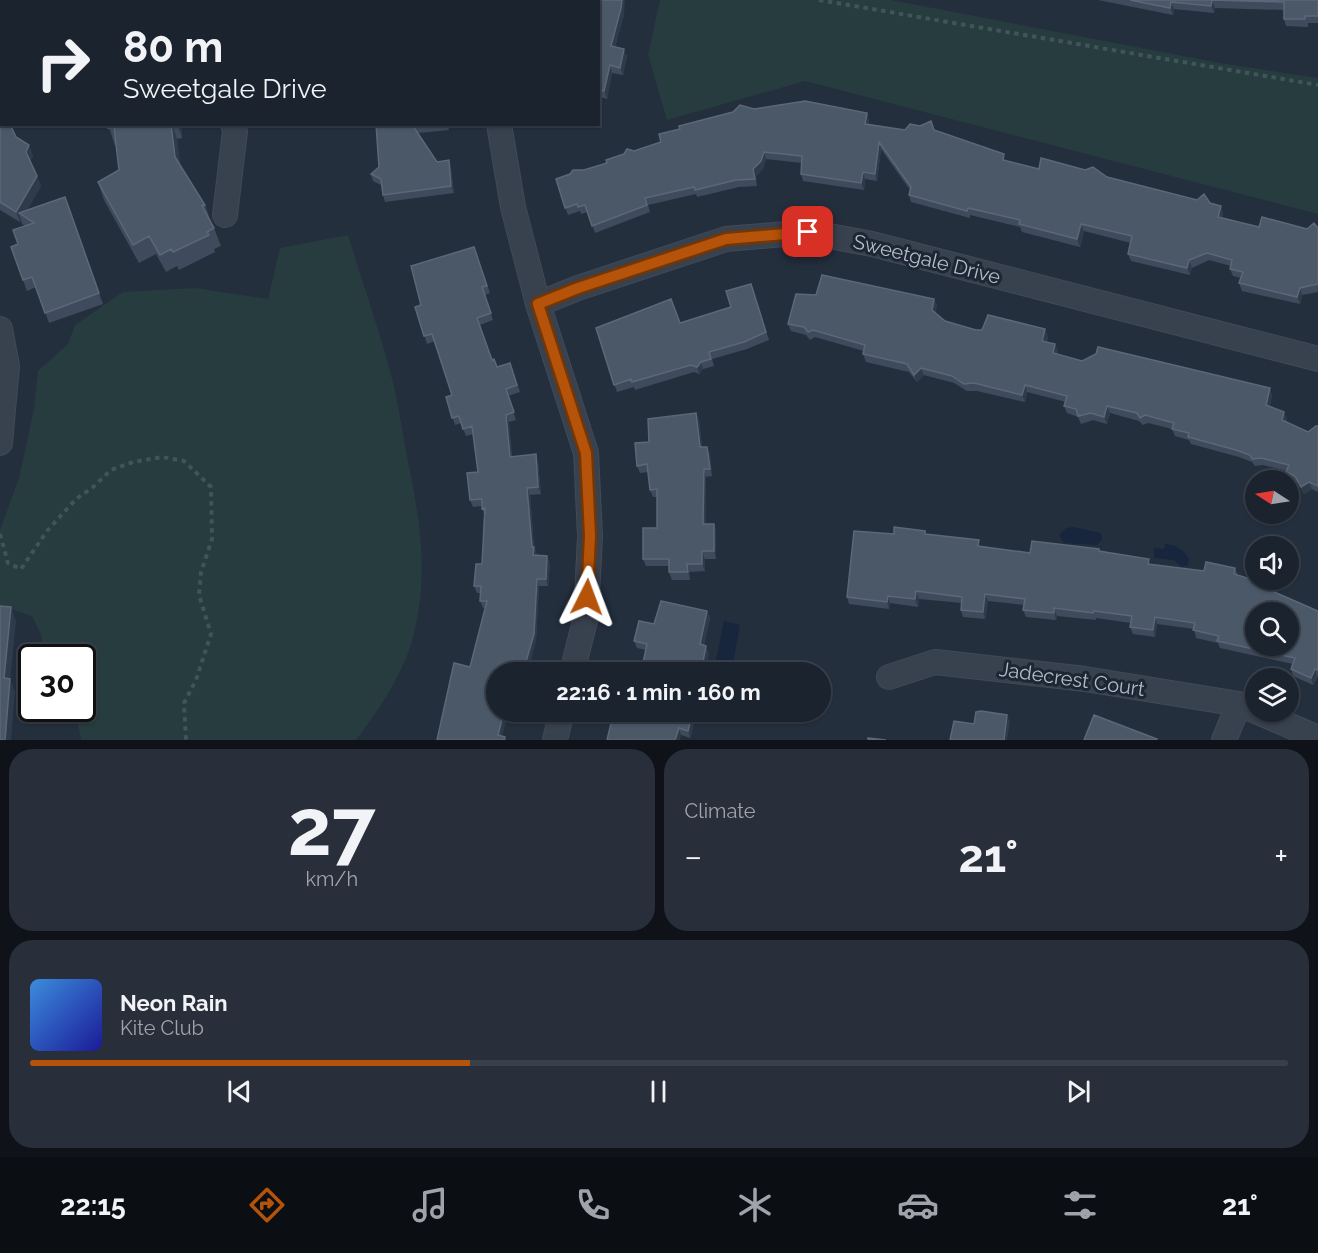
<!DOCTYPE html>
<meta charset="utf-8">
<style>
body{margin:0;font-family:Raleway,sans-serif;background:#282f3a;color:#f1f3f6;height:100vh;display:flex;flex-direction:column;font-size:22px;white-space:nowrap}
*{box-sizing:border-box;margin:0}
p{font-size:20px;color:#a0a4aa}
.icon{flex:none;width:33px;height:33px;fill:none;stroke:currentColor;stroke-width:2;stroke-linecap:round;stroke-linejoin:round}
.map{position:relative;height:740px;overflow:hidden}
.side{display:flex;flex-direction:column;gap:9px;padding:9px;background:#0f1319;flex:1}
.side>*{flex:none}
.top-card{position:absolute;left:0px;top:0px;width:600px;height:126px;box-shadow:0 2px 4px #0004,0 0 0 2px #39404a;background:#1b232e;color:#f1f3f6;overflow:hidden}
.needle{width:39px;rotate:282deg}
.tools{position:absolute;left:1245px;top:470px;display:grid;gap:12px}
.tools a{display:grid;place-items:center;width:54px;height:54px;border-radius:50%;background:#1b232e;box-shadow:0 2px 4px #0004,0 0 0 2px #39404a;font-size:30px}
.speed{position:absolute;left:18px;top:644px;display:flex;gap:12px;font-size:30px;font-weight:700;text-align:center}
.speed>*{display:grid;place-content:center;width:78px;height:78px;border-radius:50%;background:#1b232e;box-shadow:0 2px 4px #0004,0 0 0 2px #39404a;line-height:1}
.speed .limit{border:3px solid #111;border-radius:9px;background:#fff;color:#111}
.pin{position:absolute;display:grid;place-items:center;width:51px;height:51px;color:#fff;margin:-26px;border-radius:12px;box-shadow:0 3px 9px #0006}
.me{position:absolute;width:66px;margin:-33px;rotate:3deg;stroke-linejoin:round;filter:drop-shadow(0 0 4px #0008)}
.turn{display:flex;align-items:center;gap:21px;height:126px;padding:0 24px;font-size:27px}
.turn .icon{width:78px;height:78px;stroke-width:2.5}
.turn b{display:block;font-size:42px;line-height:51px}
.big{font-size:45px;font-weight:700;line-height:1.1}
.side .card{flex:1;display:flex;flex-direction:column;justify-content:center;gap:9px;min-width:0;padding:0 21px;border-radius:24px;background:#282f3a}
.side .dial{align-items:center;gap:0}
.dial b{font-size:78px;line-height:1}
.song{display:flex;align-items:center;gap:18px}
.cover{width:72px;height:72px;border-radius:9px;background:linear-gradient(135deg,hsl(210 70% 55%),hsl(240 70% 35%))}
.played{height:6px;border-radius:3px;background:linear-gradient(90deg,#b45309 35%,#39404a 35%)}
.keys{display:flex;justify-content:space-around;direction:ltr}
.heat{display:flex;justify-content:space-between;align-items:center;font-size:33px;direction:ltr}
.side .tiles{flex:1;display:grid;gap:9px;grid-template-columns:1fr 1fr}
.card:last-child{grid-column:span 2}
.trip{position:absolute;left:486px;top:662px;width:345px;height:60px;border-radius:30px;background:#1b232e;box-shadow:0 2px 4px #0004,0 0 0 2px #39404a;font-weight:700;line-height:60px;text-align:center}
.menu{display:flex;height:96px;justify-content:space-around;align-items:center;background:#0b0e12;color:#a0a4aa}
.menu .icon{width:42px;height:42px}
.menu .on{color:#b45309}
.menu b{font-size:27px;color:#f1f3f6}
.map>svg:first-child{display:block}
.green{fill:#263c3f}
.water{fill:#17263c}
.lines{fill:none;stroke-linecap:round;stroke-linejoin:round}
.minor-casing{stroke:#414a57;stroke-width:26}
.path{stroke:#3f5557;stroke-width:4;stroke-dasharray:4.5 4.5;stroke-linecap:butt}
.minor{stroke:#38414e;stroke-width:24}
.wall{fill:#3f4b5c}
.shaded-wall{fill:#2f3b4b}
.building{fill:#4b5868;stroke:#5c6777;stroke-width:1.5;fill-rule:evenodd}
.route-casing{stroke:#753606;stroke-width:15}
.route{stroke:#b45309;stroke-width:10}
.labels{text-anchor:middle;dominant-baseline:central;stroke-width:6;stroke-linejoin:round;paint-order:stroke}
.street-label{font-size:20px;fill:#b4bcc9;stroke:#1d2633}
</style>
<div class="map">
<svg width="1318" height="740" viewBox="0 0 1318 740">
<rect width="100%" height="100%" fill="#242f3e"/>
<!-- green -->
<path class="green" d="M660,0H891L1220,63L1318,78V214L805,81L667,120L648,55Z
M348,235C362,282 379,328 391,375C398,401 402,429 407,456C420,521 430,574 412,641C402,676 378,711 356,740H81L78,724L58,708H82V657H41L42,637L32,616L0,605V530L19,478L34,409L38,371L68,344L75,325L123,292L195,288L268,299L280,248Z"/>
<!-- water -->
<path class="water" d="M1073,527L1101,533L1102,539L1097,545L1064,543L1059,535L1066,528Z
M1165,544C1174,544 1185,550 1189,559L1188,565L1182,567L1174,560L1154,558V548L1164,549Z
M724,621L740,625L733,663L716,660Z"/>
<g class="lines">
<defs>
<path id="minor" d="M19,0V2
M197,0L198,2
M518,2V0
M499,124L513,207L538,304L586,453L590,536L586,617L572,672
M225,215L235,131L233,124
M538,304L578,288L726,239L808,232L872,244L1318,359
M0,329L7,366L0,443
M889,677L935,662L1085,679L1239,704L1256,711
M1256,711L1318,738
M555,740L562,711
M1224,740L1239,704"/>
</defs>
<!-- minor casing -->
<use href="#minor" class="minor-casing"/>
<!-- path -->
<path class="path" d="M819,0L1318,85
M0,534L8,563L21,569L47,531L76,499L92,488L111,470L133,462L162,457L184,461L211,487L212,539L201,572L199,595L211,634L196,680L184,703L186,740"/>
<!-- minor -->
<use href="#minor" class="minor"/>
</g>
<!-- wall -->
<path class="wall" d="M213,0H294L295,2H214Z
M1098,0H1318V23H1308V27L1286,26L1284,19V10L1215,8L1214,13L1174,9L1173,15Z
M598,2L624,15L615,47L627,56L623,75L612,73L607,99L598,96Z
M0,104L16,137L29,145L33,156L30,161L41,186L27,210L65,197L103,304L49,323L36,287L27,291L11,247L18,244L26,226L22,224L21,220L20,222L0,210Z
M754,109L867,113L869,120V124L905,130H934L1007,161L1039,169L1107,177L1210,203L1223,213L1222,218L1259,227L1307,229L1318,228V292L1302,295L1300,304L1242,291L1239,283L1241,278L1233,276L1230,269L1231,266L1209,260L1192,268L1190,275L1131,261L1128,254L1131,243L1084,231L1080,247L1022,232L1020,227L970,215V218L911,202L909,195L910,190L881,149L877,181L865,179L864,190L803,181L801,174L802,163L766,159L763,169L756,176L757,186L739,187L697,197L696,194L648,205L650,212L595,233L588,212L581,214L580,211L568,215L556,179L607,163L634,151Z
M108,124H181L182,138L177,139L180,165L205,205L211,222L214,228L221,246L214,249L215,252L179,270L177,266L166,272L156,254L139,263L104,200L98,182L119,170L116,145L115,146Z
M376,124H448L449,130L418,133L437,162L449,160L451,168L454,193L385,202L383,195L381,185L373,181L371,174L379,167Z
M474,247L490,293L485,295L493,320L480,325L492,360L498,367L510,363L520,392L508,396L516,420L509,422L512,457L538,462L541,494L530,495L534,547L537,555L550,563L548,586H539L536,641L496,672L502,736L505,737L506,740H437L470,667L485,608H483L480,601V593H477L474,586L482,564L484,515L482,506L473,507L470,500L478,472L473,434L466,436L461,423L455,425L446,397L452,395L435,341L427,344L415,307L421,305Z
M751,284L769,340L747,349L712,359L714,366L703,369L699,374L694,372L635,390L634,387L617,392L596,328L680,323L731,307Z
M816,295L934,299L937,306L935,313L945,321L976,330L1045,329L1048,337L1047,342L1055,344L1058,352L1057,354L1082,361L1272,395L1270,406L1287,419L1286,422L1308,432L1318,426V492L1312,489L1304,494L1298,483L1289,479L1287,471L1263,465L1255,466L1252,462L1239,457L1191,444L1189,440L1175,436L1172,429L1148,423L1143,425L1139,421L1110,413L1107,424L1093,420L1081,424L1078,417L1067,413L1064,406L1066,402L1027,392L1025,402L977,391H967L954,383L924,375L917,382L909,372L866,362L863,354L864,351L815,337L810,340L806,335L791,331L788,324Z
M696,413L699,420L702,447L710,454L712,476L706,477V524H714L716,531V559H705V571L690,572V580H672L669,572V566H646L643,559L657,528V497H653L650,490L648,472L640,473L637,466L649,442Z
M925,531L926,534L981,547L1030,553L1099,549L1100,552L1151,565L1204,571L1235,568L1238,575L1273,586L1276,593L1318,611V676L1313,685L1293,676L1291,669L1293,664L1220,648L1218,643L1196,638L1194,629L1157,624L1155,637L1133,634L1130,627L1131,623L1096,618V620L1057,616L1056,620L1026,617L1023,610L1024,605L988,601L985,619L963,617L961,610L962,603L919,599L918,607L890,603L889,609L849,604L847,597L894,534Z
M707,611L710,618L704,645L709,653L646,650L637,648L634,641L654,624Z
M614,711H697L690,738Z"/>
<!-- shaded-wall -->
<path class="shaded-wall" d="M622,0H625L624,15L613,53L611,46Z
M1212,0L1215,8L1214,13L1211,6Z
M1171,2L1174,9L1173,15L1170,8Z
M624,49L627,56L623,75L620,68Z
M610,65L612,73L607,99L604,91Z
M867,113L869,120L868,131L865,124Z
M171,124H172L177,139L181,174L175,157Z
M177,124H181L182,138Z
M879,142L881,149L877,181L875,174Z
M29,145L33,156L29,162L26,152Z
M764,152L766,159L763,169L756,176L757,186L755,179L753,169Z
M449,160L451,168L454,193L451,186Z
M863,172L865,179L864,190L861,183Z
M37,176L41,186L24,216L19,213L21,220L20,222L16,212Z
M1221,206L1223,213L1221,224L1218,217Z
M1081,224L1084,231L1080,247L1077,239Z
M1189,260L1192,268L1190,275L1187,268Z
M1300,288L1302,295L1300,304L1297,297Z
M934,299L937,306L934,317L932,310Z
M1045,329L1048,337L1045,348L1042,341Z
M1055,344L1058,352L1056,360L1053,353Z
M701,362L703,369L699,374L697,367Z
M921,368L924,375L917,382L914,375Z
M1025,385L1027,392L1025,402L1022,395Z
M1270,388L1272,395L1269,412L1266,405Z
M1107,406L1110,413L1107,424L1104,417Z
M1284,412L1287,419L1285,427L1282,420Z
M696,413L699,420L703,455L700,447Z
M506,415L509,422L512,465L510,457Z
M707,447L710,454L712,476L710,469Z
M536,454L538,462L541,494L538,487Z
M704,469L706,477V531L703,524Z
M1309,482L1312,489L1304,494L1301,487Z
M527,488L530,495L534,549V547L537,555L536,562L532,547Z
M714,524L716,531V559L714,551Z
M702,551L705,559V571L702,564Z
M547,556L550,563L548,586L546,579Z
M687,564L690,572V580L688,572Z
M537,579L539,586L536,641L528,672H523Z
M916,591L919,599L918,607L915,599Z
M985,594L988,601L985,619L983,612Z
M888,596L890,603L889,609L887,602Z
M11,607L16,621L9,691L4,678Z
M1054,608L1057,616L1056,620L1054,613Z
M707,611L710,618L703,652L700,644Z
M1155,617L1157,624L1155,637L1153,630Z
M706,646L709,653L705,672H701Z
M1315,669L1317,676L1313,685L1311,678Z
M10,679L15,692L11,740H5Z
M504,711H509L501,740L498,735Z
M693,711H697L690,738L688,731Z
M1007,715L1010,722L1007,740H1004Z
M679,728L681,735L680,740H675Z"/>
<!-- building -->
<path class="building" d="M93,0H162V2H93Z
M213,0H275V2H214Z
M405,0H466V2H404Z
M563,0H622L621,8L611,46L624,49L620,68L610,65L604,91L598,90V2H563Z
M1130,0H1318V16H1305V19H1284V2L1212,0L1211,6L1171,2L1170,8Z
M805,101L867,113L865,124L905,130L910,124L920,126L931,121L934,130L1004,154L1003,160L1039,169L1041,158L1085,170L1093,167L1107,177L1197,200L1204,194L1210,203L1221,206L1218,217L1259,227L1262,217L1307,229L1314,223L1318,228V284L1300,288L1297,297L1239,283L1243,272L1230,269L1232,260L1207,253L1189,260L1187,268L1128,254L1132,236L1081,224L1077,239L1019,224L1020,220L968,208L967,211L909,195L911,187L879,142L875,174L863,172L861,183L801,174L802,156L764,152L761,161L753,169L755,179L736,180L695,190L694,187L645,198L647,205L592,226L585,205L578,207L577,204L565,208L556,179L570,174L573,170H584L607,163L606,160L624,154L627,149L634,151L661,142L659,134L680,129L679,126L733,112L740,105L754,109Z
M0,104L2,107V124H10L16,137L29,145L26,152L37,176L16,212L0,202Z
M108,124H171L175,157L205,205L202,206L214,228L207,232L209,235L173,252L171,249L160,255L149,236L133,245L98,182L119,170L114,127L108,128Z
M376,124H428L413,126L437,162L449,160L451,186L383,195L381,179L371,174L379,167Z
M65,197L99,293L45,313L32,277L23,280L11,247L18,244L13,230L34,223L19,213Z
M474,247L487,286L482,287L491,313L477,318L492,360L494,359L497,367L510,363L517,385L506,389L514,412L506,415L510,457L536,454L538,487L527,488L532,547H534L533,555L547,556L546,579H537L534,634L523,672H496V711H504L498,735L505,737L504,740H437L454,663L470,667L487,601H480L481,586H474L476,564H482L485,508L482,509V499L470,500L467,473L478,472L472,426L463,429L459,416L452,418L446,397L452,395L432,334L424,336L415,307L421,305L411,266Z
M822,275L934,299L932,310L945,321L976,330H982L988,315L1045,329L1042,341L1055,344L1053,353L1082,361L1096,354L1098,347L1270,388L1266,405L1284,412L1282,420L1308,432L1316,426H1318V486L1309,482L1301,487L1295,476L1286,472L1289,465L1261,458L1252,459L1250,455L1236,450L1188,437L1189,433L1172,429L1174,423L1145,415L1140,418L1137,413L1107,406L1104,417L1091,413L1078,416L1076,409L1064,406L1067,396L1025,385L1022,395L974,383L964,384L952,376L921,368L914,375L907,364L863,354L865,345L813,330L808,332L804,327L788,324L796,294L816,295Z
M751,284L766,332L744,342L709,352L711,359L701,362L697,367L691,365L632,382L631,379L614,385L596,328L671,299L680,323L731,307L726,291Z
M696,413L700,447H707L710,469H704L703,524H714V551H702V564H687L688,572H669V559H643V528H657V489L650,490L647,464L637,466L635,443L649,442L648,419Z
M894,527L925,531V534L979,540L978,546L1030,553L1032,541L1099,549V551L1149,559L1148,564L1204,571L1206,562L1235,568L1234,574L1273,586L1272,591L1318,611V670L1315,669L1311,678L1291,669L1295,658L1217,641L1219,636L1193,630L1195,623L1155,617L1153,630L1130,627L1132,616L1094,611L1093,613L1054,608V613L1023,610L1025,599L985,594L983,612L961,610L962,597L916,591L915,599L888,596L887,602L847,597L854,531L894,534ZM1256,612H1288V645H1256Z
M661,601L707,611L700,644L706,646L701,672H641L647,644L634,641L639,621L654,624Z
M0,606L11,607L4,678L10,679L5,740H0Z
M614,711H693L688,731L679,728L675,740H607Z
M981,711L1007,715L1004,740H950L954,721L974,724L976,712Z
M1094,715L1157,739L1156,740H1084Z
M868,738L886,740H868Z"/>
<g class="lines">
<defs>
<path id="route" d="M587,597L590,536L586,453L538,304L578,288L726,239L808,232"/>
</defs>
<!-- route casing -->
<use href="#route" class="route-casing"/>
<!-- route -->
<use href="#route" class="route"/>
</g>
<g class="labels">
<!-- street labels -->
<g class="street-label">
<text transform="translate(927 259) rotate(14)">Sweetgale Drive</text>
<text transform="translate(1072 679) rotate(8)">Jadecrest Court</text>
</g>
</g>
</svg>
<div class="tools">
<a><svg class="needle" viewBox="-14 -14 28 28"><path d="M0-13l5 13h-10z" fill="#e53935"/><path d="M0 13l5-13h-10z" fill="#a0a4aa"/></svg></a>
<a><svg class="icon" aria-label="sound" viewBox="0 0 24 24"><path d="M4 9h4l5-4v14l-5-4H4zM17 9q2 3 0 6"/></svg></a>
<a><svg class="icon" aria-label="search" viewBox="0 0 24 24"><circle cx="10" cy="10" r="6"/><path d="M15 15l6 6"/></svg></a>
<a><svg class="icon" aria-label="layers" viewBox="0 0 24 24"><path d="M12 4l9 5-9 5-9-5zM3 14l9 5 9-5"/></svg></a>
</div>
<div class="speed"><div class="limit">30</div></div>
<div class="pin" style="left:808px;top:232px;background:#d93025"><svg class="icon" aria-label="arrive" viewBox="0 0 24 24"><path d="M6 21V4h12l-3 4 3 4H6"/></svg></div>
<svg class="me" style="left:587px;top:597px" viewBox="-20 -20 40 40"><path d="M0-17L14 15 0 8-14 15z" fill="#b45309" stroke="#fff" stroke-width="4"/></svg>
<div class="trip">22:16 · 1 min · 160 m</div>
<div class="top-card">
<div class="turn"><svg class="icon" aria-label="right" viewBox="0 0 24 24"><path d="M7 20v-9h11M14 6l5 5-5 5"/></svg><div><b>80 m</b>Sweetgale Drive</div></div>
</div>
</div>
<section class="side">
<div class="tiles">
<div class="card dial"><b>27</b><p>km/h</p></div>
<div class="card"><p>Climate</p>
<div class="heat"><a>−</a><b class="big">21°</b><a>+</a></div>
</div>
<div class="card">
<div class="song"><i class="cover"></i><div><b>Neon Rain</b><p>Kite Club</p></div></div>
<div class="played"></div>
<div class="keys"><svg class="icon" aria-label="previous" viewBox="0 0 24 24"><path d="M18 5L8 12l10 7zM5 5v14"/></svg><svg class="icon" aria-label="pause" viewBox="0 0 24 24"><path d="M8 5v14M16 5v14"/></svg><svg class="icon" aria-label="next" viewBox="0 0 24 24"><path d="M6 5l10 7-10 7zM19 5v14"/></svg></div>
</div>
</div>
</section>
<nav class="menu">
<b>22:15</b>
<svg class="icon on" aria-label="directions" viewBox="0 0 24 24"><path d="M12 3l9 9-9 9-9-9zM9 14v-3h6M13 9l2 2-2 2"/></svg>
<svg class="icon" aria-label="music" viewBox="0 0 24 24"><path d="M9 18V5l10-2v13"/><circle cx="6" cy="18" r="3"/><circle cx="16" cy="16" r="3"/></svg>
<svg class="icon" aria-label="phone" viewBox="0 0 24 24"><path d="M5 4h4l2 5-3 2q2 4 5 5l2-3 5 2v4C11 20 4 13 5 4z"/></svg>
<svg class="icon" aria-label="climate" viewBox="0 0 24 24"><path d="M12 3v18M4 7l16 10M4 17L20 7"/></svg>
<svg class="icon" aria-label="car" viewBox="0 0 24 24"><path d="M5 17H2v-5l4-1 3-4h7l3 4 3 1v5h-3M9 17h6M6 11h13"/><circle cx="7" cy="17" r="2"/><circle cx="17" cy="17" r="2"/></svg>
<svg class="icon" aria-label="filters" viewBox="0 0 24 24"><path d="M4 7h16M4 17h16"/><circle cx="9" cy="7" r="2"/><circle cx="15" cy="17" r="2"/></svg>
<b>21°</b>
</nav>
